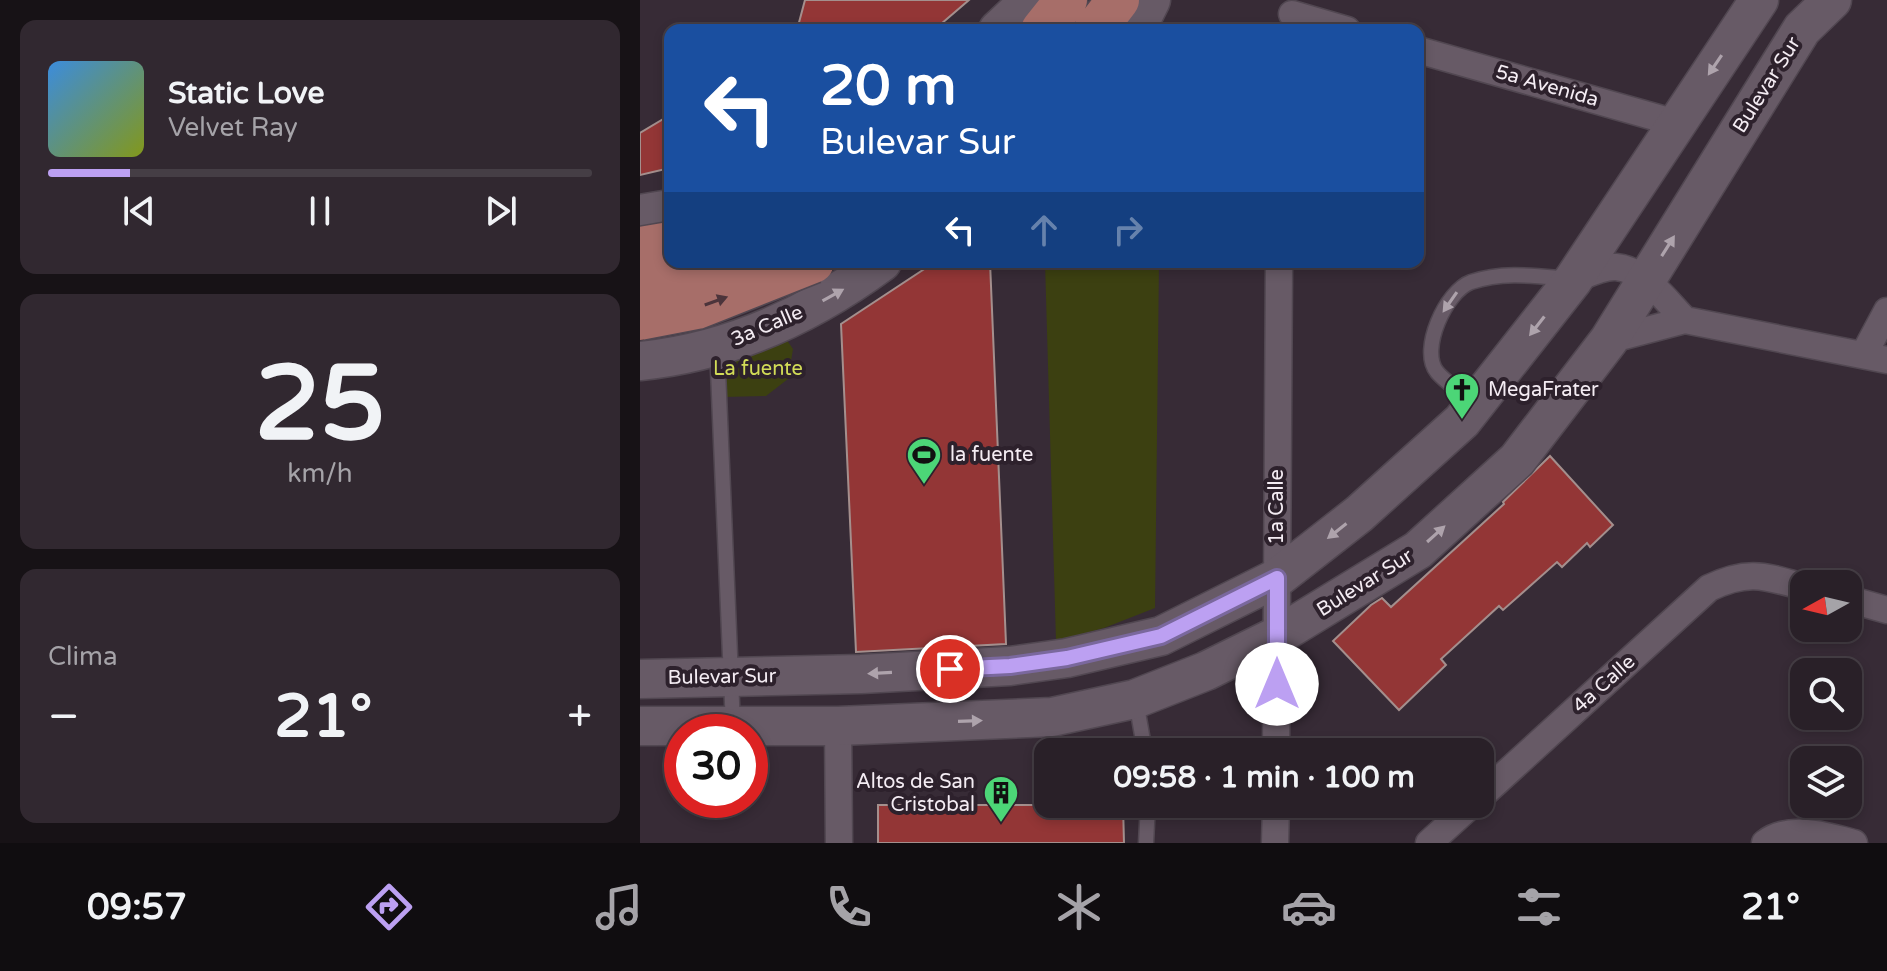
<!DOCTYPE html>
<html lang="es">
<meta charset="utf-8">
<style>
body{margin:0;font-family:"Varela Round",sans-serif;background:#312830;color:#f1f3f6;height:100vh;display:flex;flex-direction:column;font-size:30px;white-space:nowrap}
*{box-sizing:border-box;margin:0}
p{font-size:26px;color:#a5a3a8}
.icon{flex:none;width:44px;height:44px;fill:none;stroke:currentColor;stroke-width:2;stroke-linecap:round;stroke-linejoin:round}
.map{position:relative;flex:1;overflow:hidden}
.drawer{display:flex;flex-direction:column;gap:20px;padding:20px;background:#171216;width:640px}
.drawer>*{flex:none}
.guide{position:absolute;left:24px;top:24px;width:760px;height:244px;border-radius:16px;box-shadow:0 4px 12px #0003,0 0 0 2px #453e45;background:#1a4fa0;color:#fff;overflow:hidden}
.needle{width:52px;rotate:262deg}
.controls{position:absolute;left:1150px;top:570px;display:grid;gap:16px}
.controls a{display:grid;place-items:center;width:72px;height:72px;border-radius:16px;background:#292028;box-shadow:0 4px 12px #0003,0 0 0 2px #453e45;font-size:40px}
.speed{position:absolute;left:24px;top:714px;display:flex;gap:16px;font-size:40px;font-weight:700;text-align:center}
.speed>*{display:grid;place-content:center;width:104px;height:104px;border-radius:50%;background:#292028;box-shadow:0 4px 12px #0003,0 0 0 2px #453e45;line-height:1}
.speed .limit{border:12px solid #d22;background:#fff;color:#111}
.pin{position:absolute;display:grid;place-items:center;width:68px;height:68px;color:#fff;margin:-34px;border:4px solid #fff;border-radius:50%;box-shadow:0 2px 8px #0007}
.me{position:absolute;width:88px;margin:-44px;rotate:0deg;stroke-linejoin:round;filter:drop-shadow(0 0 6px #0008)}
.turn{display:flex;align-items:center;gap:28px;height:168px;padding:0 24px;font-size:36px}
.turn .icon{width:104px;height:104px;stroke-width:2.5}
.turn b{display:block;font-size:56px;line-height:68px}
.lanes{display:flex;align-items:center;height:76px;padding:0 24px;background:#0003;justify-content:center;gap:40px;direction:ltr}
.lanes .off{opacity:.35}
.big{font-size:60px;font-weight:800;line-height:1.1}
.drawer .widget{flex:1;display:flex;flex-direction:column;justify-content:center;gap:12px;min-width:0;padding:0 28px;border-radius:16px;background:#312830}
.drawer .dial{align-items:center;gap:0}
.dial b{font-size:104px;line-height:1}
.song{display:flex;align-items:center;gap:24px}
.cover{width:96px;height:96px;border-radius:12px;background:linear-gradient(135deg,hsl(210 70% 55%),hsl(70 70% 35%))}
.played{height:8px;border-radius:4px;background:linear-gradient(90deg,#bca0f2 15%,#453e45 15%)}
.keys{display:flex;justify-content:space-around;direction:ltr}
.heat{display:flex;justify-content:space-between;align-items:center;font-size:44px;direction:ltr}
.trip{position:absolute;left:394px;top:738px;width:460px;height:80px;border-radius:16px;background:#292028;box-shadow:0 4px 12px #0003,0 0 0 2px #453e45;font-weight:800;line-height:80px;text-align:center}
.menu{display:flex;height:128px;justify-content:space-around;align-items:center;background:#100d10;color:#a5a3a8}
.menu .icon{width:56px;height:56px}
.menu .active{color:#bca0f2}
.menu b{font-size:36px;color:#f1f3f6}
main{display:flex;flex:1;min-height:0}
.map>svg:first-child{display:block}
.green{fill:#3c4011}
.building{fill:#933636;stroke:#a48f8d;stroke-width:2}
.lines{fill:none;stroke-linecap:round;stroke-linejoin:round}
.lane-casing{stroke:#514751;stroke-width:17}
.street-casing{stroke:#514751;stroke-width:29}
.secondary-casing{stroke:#514751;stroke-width:41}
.primary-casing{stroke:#514751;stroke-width:45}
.lane{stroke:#675a66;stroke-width:14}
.street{stroke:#675a66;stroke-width:26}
.secondary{stroke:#675a66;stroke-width:38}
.primary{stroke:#a76e69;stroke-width:42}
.primary-bridge-casing{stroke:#514751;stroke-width:45;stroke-linecap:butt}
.primary-bridge{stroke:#a76e69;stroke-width:42}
.oneway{fill:#aea3ac}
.oneway2{fill:#4c343b}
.route-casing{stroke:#7a689d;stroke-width:20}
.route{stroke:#bca0f2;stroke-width:14}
.labels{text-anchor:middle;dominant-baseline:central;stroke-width:8;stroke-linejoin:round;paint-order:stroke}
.street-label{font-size:20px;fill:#f4ecf3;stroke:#2d212c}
.park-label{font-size:20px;fill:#d2dc57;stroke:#2d212c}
.poi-label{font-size:20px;fill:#f4ecf3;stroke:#2d212c;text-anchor:start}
</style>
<main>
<section class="drawer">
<div class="widget">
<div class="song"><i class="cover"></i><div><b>Static Love</b><p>Velvet Ray</p></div></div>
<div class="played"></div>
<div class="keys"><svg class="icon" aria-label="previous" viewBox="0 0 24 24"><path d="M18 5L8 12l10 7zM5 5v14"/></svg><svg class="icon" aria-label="pause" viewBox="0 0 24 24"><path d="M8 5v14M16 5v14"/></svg><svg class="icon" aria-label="next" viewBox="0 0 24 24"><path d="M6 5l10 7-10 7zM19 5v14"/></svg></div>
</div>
<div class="widget dial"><b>25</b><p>km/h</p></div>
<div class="widget"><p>Clima</p>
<div class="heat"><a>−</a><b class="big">21°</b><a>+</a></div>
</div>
</section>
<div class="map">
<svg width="1247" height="843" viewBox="0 0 1247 843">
<rect width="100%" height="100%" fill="#372b36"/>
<!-- green -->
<path class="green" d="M405,262H519L515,608L464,628L416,641Z
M144,336L153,349L148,379L126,396L83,397L81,354Z"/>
<!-- building -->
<path class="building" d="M165,0H329L294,30H157Z
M30,115V168L0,175V133Z
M295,262H350L366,644L216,652L201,324Z
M910,456L973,525L950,547L947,543L922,567L917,562L863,610L859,606L801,659L806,665L759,710L693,641L731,605L742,598L751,607L864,504L863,502Z
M238,805H483L484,843H238Z"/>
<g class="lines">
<defs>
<path id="lane" d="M77,347L93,726
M836,403C824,394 807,384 797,372C779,350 806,291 831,282C864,271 895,276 929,279
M496,701L505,752
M506,843L508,804"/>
<path id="street" d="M652,14L707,30
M778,50L1036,123
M933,280C946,275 962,266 976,267C1004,269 1027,302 1045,320
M969,340L1045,320L1247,360
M1224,354L1247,311
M1208,599L1247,610
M198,726L199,843
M636,752L639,262
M840,797L1069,588C1108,569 1125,576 1164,587
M635,843L636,804
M789,843L832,804
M1125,843C1149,824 1188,836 1214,843"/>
<path id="secondary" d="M358,30L390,0
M496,30L511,0
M0,214L30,209
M0,361C90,352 169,316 242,262
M0,679L221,674L370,666L427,658L521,636L637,578L719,514L822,421L933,280L1119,0
M0,726H198L412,717L495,699L566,671L637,636L778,550L877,460L969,340L1162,29L1192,0"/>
<path id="primary" d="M402,30L426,0
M455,30L478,0"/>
</defs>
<!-- lane casing -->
<use href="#lane" class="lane-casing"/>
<!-- street casing -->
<use href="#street" class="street-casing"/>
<!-- secondary casing -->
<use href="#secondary" class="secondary-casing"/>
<!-- primary casing -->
<use href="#primary" class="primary-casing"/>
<!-- lane -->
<use href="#lane" class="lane"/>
<!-- street -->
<use href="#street" class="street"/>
<!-- secondary -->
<use href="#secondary" class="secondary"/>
<!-- primary -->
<use href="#primary" class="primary"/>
<defs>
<path id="primary-bridge" d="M0,248L30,243
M0,280L31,276L78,262
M0,319L57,308L173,262"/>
</defs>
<!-- primary-bridge casing -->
<use href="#primary-bridge" class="primary-bridge-casing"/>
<!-- primary-bridge -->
<use href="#primary-bridge" class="primary-bridge"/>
</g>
<!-- one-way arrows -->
<defs><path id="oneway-solid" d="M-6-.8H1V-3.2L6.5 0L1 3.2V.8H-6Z" transform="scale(2)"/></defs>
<g class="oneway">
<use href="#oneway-solid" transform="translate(1075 65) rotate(124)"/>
<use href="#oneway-solid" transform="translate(1028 246) rotate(-58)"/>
<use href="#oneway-solid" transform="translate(193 295) rotate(-29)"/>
<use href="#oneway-solid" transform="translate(810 302) rotate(125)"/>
<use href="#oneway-solid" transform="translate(897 326) rotate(128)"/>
<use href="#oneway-solid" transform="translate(697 531) rotate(142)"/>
<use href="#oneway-solid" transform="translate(796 534) rotate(-42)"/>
<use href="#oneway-solid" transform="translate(240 673) rotate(177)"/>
<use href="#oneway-solid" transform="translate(330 721) rotate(-2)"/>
</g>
<use class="oneway2" href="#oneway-solid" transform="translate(76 301) rotate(-20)"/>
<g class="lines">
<defs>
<path id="route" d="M310,669L370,666L427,658L521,636L637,578V684"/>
</defs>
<!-- route casing -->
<use href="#route" class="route-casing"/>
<!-- route -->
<use href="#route" class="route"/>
</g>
<!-- icons -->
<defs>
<symbol id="church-pin" viewBox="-11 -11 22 30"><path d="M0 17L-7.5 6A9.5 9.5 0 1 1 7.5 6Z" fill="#4cd677" stroke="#2d212c"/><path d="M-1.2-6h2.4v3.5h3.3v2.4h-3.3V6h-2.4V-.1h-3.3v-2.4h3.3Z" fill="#111"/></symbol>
<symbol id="stadium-pin" viewBox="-11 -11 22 30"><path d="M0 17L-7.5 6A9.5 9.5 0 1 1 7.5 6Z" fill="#4cd677" stroke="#2d212c"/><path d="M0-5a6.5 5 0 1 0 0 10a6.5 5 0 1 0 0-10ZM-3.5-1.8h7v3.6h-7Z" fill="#111"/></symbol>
<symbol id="building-pin" viewBox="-11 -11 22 30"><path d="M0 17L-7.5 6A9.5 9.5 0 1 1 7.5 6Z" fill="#4cd677" stroke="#2d212c"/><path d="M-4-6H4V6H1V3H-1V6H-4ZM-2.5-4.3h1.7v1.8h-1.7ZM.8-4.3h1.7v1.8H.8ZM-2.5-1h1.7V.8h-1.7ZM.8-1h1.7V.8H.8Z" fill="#111"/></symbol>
</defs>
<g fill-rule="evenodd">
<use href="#church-pin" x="802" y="370" width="40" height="54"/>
<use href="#stadium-pin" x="264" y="435" width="40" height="54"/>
<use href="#building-pin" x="341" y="773" width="40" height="54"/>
</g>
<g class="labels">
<!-- street labels -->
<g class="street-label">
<text transform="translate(1127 85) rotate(-58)">Bulevar Sur</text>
<text transform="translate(907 86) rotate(16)">5a Avenida</text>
<text transform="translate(127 326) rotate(-23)">3a Calle</text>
<text transform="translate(637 507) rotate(-90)">1a Calle</text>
<text transform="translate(725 583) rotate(-32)">Bulevar Sur</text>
<text transform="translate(82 677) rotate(-1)">Bulevar Sur</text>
<text transform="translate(964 684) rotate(-42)">4a Calle</text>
</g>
<!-- park labels -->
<g class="park-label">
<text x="118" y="369">La fuente</text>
</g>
<!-- poi labels -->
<g class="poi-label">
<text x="848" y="390">MegaFrater</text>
<text x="310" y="455">la fuente</text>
<text x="335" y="782" text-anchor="end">Altos de San<tspan x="335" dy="23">Cristobal</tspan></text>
</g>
</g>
</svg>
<div class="controls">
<a><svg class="needle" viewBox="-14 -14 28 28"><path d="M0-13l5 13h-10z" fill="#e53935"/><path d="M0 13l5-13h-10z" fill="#a5a3a8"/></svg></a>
<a><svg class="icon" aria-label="search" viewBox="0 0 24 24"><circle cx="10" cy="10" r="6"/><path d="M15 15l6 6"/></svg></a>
<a><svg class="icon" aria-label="layers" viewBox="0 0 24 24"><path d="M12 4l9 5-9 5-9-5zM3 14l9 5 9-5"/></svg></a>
</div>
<div class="speed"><div class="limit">30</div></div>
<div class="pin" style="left:310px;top:669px;background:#d93025"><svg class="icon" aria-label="arrive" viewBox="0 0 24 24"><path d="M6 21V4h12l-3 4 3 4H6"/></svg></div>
<svg class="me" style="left:637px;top:684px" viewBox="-20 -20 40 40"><circle r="19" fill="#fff"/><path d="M0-13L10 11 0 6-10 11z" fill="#bca0f2"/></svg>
<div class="trip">09:58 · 1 min · 100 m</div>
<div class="guide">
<div class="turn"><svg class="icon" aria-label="left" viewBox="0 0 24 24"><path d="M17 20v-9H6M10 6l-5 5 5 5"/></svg><div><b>20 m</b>Bulevar Sur</div></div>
<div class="lanes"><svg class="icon" aria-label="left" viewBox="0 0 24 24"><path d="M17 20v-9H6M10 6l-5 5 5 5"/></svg><svg class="icon off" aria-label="ahead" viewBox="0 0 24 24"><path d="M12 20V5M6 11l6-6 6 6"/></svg><svg class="icon off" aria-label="right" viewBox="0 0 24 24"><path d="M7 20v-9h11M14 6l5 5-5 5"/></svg></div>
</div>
</div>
</main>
<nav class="menu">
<b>09:57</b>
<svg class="icon active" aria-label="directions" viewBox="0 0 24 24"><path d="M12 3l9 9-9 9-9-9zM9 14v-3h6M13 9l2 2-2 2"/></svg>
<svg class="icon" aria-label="music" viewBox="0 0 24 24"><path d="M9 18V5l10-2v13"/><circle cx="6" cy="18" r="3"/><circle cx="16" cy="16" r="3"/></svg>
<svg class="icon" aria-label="phone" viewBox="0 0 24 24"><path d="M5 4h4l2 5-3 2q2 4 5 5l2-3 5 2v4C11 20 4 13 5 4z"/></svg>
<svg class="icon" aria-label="climate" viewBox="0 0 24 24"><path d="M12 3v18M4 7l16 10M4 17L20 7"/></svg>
<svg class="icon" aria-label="car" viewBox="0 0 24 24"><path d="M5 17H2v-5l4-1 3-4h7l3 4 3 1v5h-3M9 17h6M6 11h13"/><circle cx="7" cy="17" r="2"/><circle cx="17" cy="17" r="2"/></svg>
<svg class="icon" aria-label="filters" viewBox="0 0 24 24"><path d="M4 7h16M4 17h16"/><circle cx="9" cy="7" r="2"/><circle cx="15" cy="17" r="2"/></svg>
<b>21°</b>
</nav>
